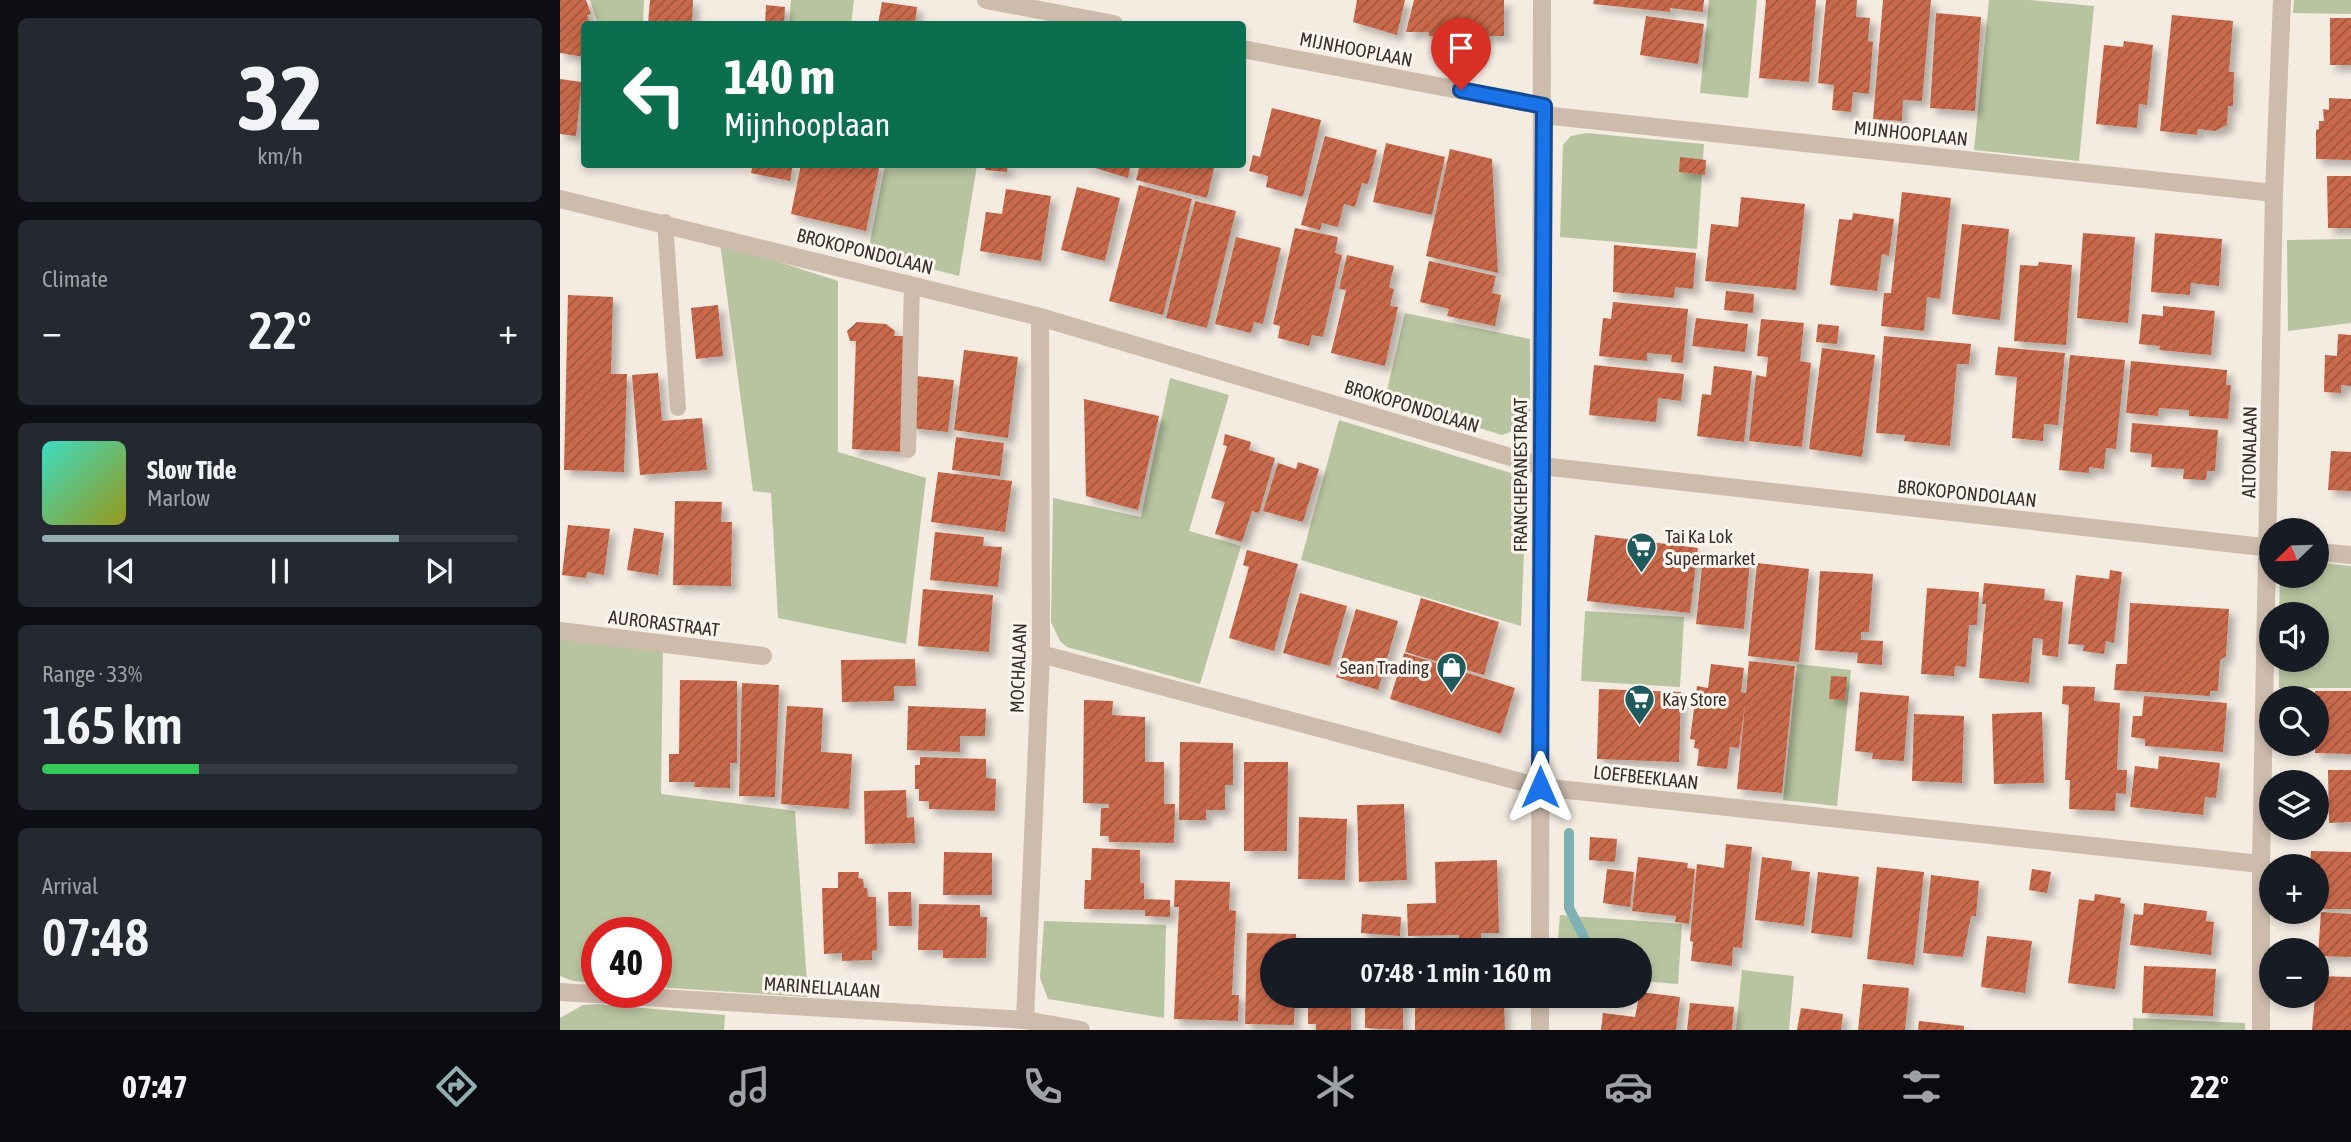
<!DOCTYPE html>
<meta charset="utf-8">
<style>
body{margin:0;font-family:"Asap Condensed",sans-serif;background:#242831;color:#f1f3f6;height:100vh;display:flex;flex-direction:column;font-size:26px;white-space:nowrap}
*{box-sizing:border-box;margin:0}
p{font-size:23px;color:#9ea1a6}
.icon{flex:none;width:38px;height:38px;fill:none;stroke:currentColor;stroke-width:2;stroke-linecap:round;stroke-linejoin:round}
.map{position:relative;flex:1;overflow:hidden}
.drawer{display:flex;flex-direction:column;gap:18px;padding:18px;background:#0d0f14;width:560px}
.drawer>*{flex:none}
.top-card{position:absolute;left:21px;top:21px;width:665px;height:147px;border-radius:7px;box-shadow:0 4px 10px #0003;background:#0b6e4f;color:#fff;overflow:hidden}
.needle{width:46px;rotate:247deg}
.tools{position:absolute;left:1699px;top:518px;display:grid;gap:14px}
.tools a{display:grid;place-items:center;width:70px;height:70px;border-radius:50%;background:#171b24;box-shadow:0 4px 10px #0003;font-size:35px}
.speed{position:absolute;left:21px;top:917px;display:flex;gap:14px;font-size:35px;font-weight:700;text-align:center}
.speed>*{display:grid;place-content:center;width:91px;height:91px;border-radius:50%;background:#171b24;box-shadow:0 4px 10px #0003;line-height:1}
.speed .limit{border:10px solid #d22;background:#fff;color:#111}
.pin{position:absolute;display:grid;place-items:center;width:60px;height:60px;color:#fff;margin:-72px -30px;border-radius:50% 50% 50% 0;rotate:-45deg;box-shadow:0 0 7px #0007}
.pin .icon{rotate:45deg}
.me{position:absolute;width:77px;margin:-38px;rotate:0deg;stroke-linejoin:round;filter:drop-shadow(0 0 5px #0008)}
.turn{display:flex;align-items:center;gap:24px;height:147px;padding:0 28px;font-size:32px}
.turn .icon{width:91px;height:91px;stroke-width:2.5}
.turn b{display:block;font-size:49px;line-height:60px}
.big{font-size:52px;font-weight:600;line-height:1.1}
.drawer .tile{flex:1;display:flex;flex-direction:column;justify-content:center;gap:10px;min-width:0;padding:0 24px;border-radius:10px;background:#242831}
.drawer .dial{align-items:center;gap:0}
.dial b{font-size:91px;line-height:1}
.song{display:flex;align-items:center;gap:21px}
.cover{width:84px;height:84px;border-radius:10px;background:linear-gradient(135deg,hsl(170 70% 55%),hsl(60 70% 35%))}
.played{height:7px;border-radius:4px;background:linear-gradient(90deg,#92aeb2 75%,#363941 75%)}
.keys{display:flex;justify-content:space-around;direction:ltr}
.heat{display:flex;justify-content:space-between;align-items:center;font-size:38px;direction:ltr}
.charge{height:10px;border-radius:5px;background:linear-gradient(90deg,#34c759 33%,#363941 0)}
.trip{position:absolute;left:700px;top:938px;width:392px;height:70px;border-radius:35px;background:#171b24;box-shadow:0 4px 10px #0003;font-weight:600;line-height:70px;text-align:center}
.menu{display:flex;height:112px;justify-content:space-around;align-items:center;background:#090b0e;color:#9ea1a6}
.menu .icon{width:49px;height:49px}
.menu .current{color:#92aeb2}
.menu b{font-size:32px;color:#f1f3f6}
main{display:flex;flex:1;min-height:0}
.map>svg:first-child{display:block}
.grass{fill:#b8c4a0}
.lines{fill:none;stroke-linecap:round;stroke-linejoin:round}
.stream{stroke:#7fb0b2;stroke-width:10}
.building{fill:url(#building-hatch);filter:url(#shadow)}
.service{stroke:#cdbbac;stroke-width:16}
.minor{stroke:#cdbbac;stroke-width:18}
.tertiary{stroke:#cdbbac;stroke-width:18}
.route-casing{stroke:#114b97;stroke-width:18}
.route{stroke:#1a73e8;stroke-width:12}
.labels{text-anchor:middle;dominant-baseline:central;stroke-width:6;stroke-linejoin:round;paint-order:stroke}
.street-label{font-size:19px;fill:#3b302b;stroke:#fbf5ee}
.poi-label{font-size:19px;fill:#3b302b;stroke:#fbf5ee;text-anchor:start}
</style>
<main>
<section class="drawer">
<div class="tile dial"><b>32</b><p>km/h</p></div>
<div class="tile"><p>Climate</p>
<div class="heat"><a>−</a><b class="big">22°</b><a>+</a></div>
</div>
<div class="tile">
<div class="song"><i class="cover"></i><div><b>Slow Tide</b><p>Marlow</p></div></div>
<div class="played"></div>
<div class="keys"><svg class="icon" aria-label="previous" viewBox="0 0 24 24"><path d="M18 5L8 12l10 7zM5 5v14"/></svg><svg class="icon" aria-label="pause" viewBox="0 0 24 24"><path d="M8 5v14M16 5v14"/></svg><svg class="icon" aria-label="next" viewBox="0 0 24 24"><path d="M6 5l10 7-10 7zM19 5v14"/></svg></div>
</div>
<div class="tile"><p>Range · 33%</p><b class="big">165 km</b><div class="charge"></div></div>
<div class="tile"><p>Arrival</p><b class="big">07:48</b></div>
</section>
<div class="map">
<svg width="1791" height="1030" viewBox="0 0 1791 1030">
<defs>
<pattern id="building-hatch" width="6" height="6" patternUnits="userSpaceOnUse" patternTransform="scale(1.75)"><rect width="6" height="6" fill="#c8694b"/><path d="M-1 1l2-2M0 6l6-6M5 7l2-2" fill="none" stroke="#a4573f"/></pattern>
<filter id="shadow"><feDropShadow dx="6" dy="6" stdDeviation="3.5" flood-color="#0004"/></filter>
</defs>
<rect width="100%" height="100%" fill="#f4ebe1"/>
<!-- grass -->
<path class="grass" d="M30,0H84L83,24H38Z
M231,0H294L291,24H229Z
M1149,0H1197L1188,98L1140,93Z
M1429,0H1469L1534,6L1519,161L1414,150Z
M1734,0H1791V14L1733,13Z
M1026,133L1144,144L1137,249L1000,237L1003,145L1011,136Z
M325,165H417L399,276L308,252Z
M1791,239V323L1728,331L1727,240Z
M160,243L278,281V452L366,478L346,644L218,618L211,493L193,491Z
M845,313L970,339V417L964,427L942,435L825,399Z
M610,378L669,395L629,531L681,546L640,684L507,647L500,641L491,622L493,498L581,517Z
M779,420L954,474L962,483L966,502L961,626L741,560Z
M1757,562L1791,566V688H1719V660H1757V614H1719L1720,577L1757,576Z
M1025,611L1124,617L1120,687L1021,681Z
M0,631L103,645L101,794L235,811L248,997L96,987V933H37V983L13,981L0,976Z
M1237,664L1291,670L1277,806L1223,800Z
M1000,915L1122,924L1118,984L1080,981V950H997Z
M484,921L606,925L604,1018L488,999L480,978Z
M1182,970L1234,976L1229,1030H1176Z
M36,1004L165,1015L164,1030H0V1018L23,1005Z
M1573,1018L1685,1023V1030H1573Z"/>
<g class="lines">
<!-- stream -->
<path class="stream" d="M1009,833V908L1024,937"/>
</g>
<!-- building -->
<path class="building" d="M0,0H26L31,14L27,15L30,24H24V57L0,53Z
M90,0H133L132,24H88Z
M797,0H845L837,35L793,22Z
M854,0H944V36H869V32H846Z
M1034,0H1144L1143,12L1110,8V12L1033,4Z
M1206,0H1256L1249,82L1199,78Z
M1266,0H1297L1296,17L1310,18L1308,41L1313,42L1309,94L1293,92L1291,112L1272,110L1274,85L1258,83Z
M1323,0H1371L1362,101L1343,100L1342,121L1313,119Z
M322,2L357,7L355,24H318Z
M206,5L225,7L224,24H205Z
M1376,13L1421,17L1415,111L1370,108Z
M1612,15L1673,21L1669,72H1674L1673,106H1668L1667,125L1655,131L1638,129L1637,135L1600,131Z
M1086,16L1144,24L1138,64L1080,55Z
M1770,18H1791V65H1770Z
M1564,41L1593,45L1587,105L1579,104L1577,128L1536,124L1544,45L1563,47Z
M0,79L22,82L16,136L0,134Z
M1769,98L1791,99V160L1756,159V130L1759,129V121H1764L1763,109L1769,110Z
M712,108L761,120L743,197L706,187L708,176L689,171L693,155L700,157Z
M765,136L817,150L808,184L802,183L795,207L784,204L778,227L762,223L760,230L741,225Z
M826,143L885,157L872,215L813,202Z
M890,149L932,159L938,273L866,256Z
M1120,157L1146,160L1145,175L1119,172Z
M193,164H233L230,181L191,173Z
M241,164H320L306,231L231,214Z
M426,164H448L447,172L425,170Z
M522,164H571L568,178Z
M580,164H655L647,198L576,180Z
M1767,176H1791V228H1768Z
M579,185L632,199L603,315L549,301Z
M517,187L560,198L545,261L501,250Z
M446,189L491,196L481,261L420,251L426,212L442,214Z
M1342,192L1391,198L1380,299L1367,297L1364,331L1321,326L1324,293H1331Z
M1181,197L1245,204L1236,290L1145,281L1151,224L1178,227Z
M635,201L676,211L647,328L606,318Z
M1293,213L1334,219L1329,256L1322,254L1317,291L1270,285L1279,219L1292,220Z
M1402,224L1449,229L1440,320L1392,314Z
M735,228L778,237L775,253L782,255L763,337L752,335L749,346L718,338L720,326L713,324Z
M1523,233L1575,237L1568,323L1517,318Z
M1595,233L1662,239L1659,286L1631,283L1630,295L1591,292Z
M676,237L721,248L703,324L694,322L691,333L655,324Z
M1054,245L1136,253L1133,289L1115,287L1114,298L1053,292Z
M787,255L834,266L829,287L834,289L830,306L838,307L825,366L771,353L786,290L779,289Z
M869,261L936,276L932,293L941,295L935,326L887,316L889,309L860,302Z
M1479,262L1512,265L1506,345L1454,341L1460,265L1478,266Z
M1166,291L1194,294L1193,313L1164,310Z
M8,295L53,297L51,374H67L64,472L4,470Z
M1053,302L1128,309L1123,363L1111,362L1112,355L1087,353V361L1039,356L1043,318L1051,319Z
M158,305L163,356L136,359L131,308Z
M1603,306L1655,311L1651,355L1599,350L1600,346L1579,344L1582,314L1603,316Z
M1136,318L1188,324L1185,352L1132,346Z
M1201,319L1244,323L1240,361L1251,363L1242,447L1189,441L1196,375L1206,377L1208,357L1197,356Z
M297,322L326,324L335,331L334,336H344L341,452L292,449L296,341H290L287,331Z
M1258,324L1279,326L1277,344L1256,342Z
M1778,334L1791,335V386L1781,385V393L1764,392L1765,355L1777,356Z
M1324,336L1411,344L1409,364H1397L1390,446L1344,441L1345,435L1316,433Z
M1438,347L1505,353L1498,425L1484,424L1483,441L1452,438L1457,377L1435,375Z
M1262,348L1315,355L1302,457L1249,449Z
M404,350L458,357L448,438L394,430Z
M1510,355L1565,360L1556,449L1546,448L1544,469L1529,467V473L1499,470Z
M1571,361L1667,370L1666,385H1671L1668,419L1629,416V410L1599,408L1598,416L1566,413Z
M1034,365L1124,374L1121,401L1098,398L1096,422L1029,415Z
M1154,366L1192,371L1184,442L1137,436L1142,394L1151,395Z
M98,373L102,421L142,418L147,470L80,475L72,375Z
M356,376L394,380L388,432L351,428Z
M524,399L599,416L578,510L526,496Z
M1572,423L1658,430L1655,471H1647L1646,480L1623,479L1624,469L1591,467L1592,454L1570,452Z
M665,434L691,442L689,450L715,458L699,513L692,511L682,542L655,534L665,502L651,498L667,446L663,445Z
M396,437L444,443L440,476L392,470Z
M1771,451L1791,452V491L1768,490Z
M738,462L759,469L743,522L703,511L718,463L736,469Z
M378,472L452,481L445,532L371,522Z
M115,501L162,502L161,522H172L171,586L113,585Z
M8,525L50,529L44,575L27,572L26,578L2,575Z
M74,528L104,533L98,575L67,570Z
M375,532L424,537L423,546L442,547L438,587L370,580Z
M1035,535L1138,548L1130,613L1027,601Z
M687,550L738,564L714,651L669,638L689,567L683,565Z
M1143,556L1190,561L1184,629L1136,624Z
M1197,563L1249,569L1239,662L1188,656Z
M1550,570L1562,572L1554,643L1546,641L1544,654L1523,651L1524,645L1508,644L1516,575L1549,579Z
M1260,571L1313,574L1309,632H1301V640L1323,641L1322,665L1297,663L1298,653L1255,650Z
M1424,583L1485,589L1484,600L1503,602L1498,657L1482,655L1483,639L1473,638L1469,683L1419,678L1426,604H1422Z
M1367,588L1419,592L1417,625H1409L1406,667L1395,666L1394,676L1361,674Z
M363,589L433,595L429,652L358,646Z
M740,593L787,606L770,666L723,653Z
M861,598L939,622L924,675L845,652Z
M1570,603L1669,609L1666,656L1660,660L1658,691H1650V696L1554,690L1556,664H1567Z
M796,609L838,621L818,690L776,677Z
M844,653L955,688L941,734L830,699Z
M355,659L356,686H334V701L282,702L281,660Z
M1189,661L1235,666L1222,793L1177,789L1185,704L1179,748L1170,747L1167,769L1137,766L1139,749L1134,748L1135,740L1130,739L1137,686L1148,688L1151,664L1184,668L1181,692L1186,693Z
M1271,676L1287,677L1285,700L1269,699Z
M120,680L177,681V763H170V788L134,787L135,782H109V754H119Z
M182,683L219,685L215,797L179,796Z
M1503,686L1535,687L1534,701L1560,703L1557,770H1567L1566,794L1556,793L1555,811L1509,809L1510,780H1505L1509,705L1502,704Z
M1039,689L1121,692L1119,762L1037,759Z
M1755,691H1791V754L1755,753Z
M1300,692L1349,696L1344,761L1312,759L1313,753L1295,751Z
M1584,696L1667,703L1663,752L1585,746V739L1571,737L1573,716H1582Z
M524,700L553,701L552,715L585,717V762H604V804H615L614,843L549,842V836H540L541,808H549V804L523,803Z
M227,706L263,708L261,752L292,754L289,809L221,804Z
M348,706L426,709L425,736H400V752L347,750Z
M1482,712L1484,783L1434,784L1432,714Z
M1354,714L1404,716L1402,783L1352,781Z
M620,742L673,743V785H665V810H646V820H619Z
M1599,756L1660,763L1656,798L1645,797L1643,815L1570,807L1575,766L1598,769Z
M360,757L426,759V778L436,779L435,811L369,809V801H359V789H355V765H360Z
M684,762H728L727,851H684Z
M1768,770H1791V822L1769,823Z
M346,790L347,818L354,817L355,843L305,844L304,791Z
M844,804L847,880L799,882L797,805Z
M739,817L787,819L785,880L738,879Z
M1030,837L1057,839L1055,862L1029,860Z
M1166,844L1192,847L1182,948L1173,947L1172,966L1131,961L1133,942L1130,941L1137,864L1164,868Z
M532,848L580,850V883H584V899L610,900V917L585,916V910L524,909L525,880H531Z
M1751,851L1791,852V909H1757V866H1750Z
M384,852L432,853V895H383Z
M1078,857L1128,863L1127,868L1135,869L1129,924L1115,922L1116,916L1072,911Z
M1202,857L1232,861L1231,870L1250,872L1244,926L1195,920Z
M937,860L939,933H921V940L899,941V935L848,936L847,904L876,903L875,862Z
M1317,867L1364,872L1354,965L1307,959Z
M1047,869L1074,872L1070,907L1043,903Z
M1472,869L1491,872L1487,893L1469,890Z
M278,872H299L298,878L303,879L304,888H307L308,897H316L317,950L312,951V960L282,961V953L264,954L262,888H278Z
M1258,872L1299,877L1292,938L1251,933Z
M1371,875L1419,881L1416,916H1411L1403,957L1363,953Z
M615,880L670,882L669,910L676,911L672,995H679L678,1021L614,1019L619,907H614Z
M328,892H351L352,926H329Z
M1535,894L1561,898L1560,903L1565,904L1555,989L1508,983L1519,899L1534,901Z
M1584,903L1647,911L1646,921L1654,922L1651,955L1570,945L1574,914L1583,915Z
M359,904L420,905V917H427L426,958H383V950H358Z
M1761,912L1791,914V957L1758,956Z
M802,914L841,917L840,936L801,933Z
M687,933L736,934V950H712V996H735L734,1025L685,1024Z
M1427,936L1472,941L1465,993L1421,987Z
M1584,966L1656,969L1653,1016L1582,1013Z
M1757,976L1791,977V1030H1752Z
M1303,984L1349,988L1345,1030H1298Z
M1080,992L1120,997L1116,1030H1041L1043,1013L1075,1017Z
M748,996H791V1030H756V1024H748Z
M805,996H843V1030L805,1028Z
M944,1001L945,1030H855V1003Z
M1130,1003L1174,1007L1172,1030H1127Z
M1241,1008L1283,1014L1281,1030H1237Z
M1359,1021L1404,1026V1030H1358Z"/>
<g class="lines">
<!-- service -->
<path class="service" d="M105,222L118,408
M348,450L352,285"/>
<!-- minor -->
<path class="minor" d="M426,0L554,24
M682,49L984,106
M983,115L1714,193
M0,199L480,317L981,466L1712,548
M1757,552L1791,555
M0,631L203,656
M481,654L980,787L1701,864
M0,992L465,1020L521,1030
M465,1020L481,654L480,317
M1701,1030V864L1714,193L1722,0"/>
<!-- tertiary -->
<path class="tertiary" d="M980,950L982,0
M980,996V1030"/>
</g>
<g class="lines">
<defs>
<path id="route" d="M901,90L984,106L980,787"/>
</defs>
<!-- route casing -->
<use href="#route" class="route-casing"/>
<!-- route -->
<use href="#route" class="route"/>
</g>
<!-- icons -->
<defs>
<symbol id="supermarket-pin" viewBox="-11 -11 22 30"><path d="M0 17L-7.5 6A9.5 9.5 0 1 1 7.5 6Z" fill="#1f5a5e" stroke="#fbf5ee"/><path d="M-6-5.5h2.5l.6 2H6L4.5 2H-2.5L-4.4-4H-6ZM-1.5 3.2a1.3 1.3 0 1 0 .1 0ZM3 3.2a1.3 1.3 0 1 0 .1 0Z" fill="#fff"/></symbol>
<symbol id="shop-pin" viewBox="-11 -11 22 30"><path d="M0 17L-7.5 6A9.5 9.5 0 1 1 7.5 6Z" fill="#1f5a5e" stroke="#fbf5ee"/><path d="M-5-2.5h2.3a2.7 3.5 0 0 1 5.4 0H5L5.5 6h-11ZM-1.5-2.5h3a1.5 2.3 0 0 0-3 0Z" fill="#fff"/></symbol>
</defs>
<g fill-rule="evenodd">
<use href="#supermarket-pin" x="1064" y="530" width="35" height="47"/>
<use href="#shop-pin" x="874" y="650" width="35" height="47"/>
<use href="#supermarket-pin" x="1062" y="682" width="35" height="47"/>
</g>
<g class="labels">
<!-- street labels -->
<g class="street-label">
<text transform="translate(796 49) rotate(11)">MIJNHOOPLAAN</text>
<text transform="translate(1351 133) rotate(6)">MIJNHOOPLAAN</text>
<text transform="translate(305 251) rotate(14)">BROKOPONDOLAAN</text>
<text transform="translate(852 406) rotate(17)">BROKOPONDOLAAN</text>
<text transform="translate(1689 452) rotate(-89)">ALTONALAAN</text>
<text transform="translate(960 475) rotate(-90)">FRANCHEPANESTRAAT</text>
<text transform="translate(1407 493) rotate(6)">BROKOPONDOLAAN</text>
<text transform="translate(104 623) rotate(7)">AURORASTRAAT</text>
<text transform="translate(458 668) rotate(-88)">MOCHALAAN</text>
<text transform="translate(1086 777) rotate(6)">LOEFBEEKLAAN</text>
<text transform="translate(262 987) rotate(4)">MARINELLALAAN</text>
</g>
<!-- poi labels -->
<g class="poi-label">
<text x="1105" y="536">Tai Ka Lok<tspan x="1105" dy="22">Supermarket</tspan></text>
<text x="869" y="667" text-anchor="end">Sean Trading</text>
<text x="1102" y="699">Kay Store</text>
</g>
</g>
</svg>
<div class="tools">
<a><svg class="needle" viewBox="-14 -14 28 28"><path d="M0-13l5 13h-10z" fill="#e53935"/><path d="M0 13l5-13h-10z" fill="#9ea1a6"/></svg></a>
<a><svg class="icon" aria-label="sound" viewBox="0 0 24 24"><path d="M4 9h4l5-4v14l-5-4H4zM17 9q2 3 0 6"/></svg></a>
<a><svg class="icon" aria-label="search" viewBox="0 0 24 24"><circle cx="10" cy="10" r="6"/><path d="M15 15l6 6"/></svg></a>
<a><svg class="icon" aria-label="layers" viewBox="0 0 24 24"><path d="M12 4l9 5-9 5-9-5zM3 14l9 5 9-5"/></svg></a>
<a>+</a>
<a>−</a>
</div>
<div class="speed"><div class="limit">40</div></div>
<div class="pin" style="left:901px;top:90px;background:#d93025"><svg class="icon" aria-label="arrive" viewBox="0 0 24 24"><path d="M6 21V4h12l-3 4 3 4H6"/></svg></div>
<svg class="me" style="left:980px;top:787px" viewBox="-20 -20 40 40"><path d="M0-17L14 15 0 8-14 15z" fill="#1a73e8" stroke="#fff" stroke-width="4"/></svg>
<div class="trip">07:48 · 1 min · 160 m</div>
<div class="top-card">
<div class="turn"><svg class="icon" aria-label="left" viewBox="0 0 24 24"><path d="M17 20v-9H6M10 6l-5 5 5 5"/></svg><div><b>140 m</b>Mijnhooplaan</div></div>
</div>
</div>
</main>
<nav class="menu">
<b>07:47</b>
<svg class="icon current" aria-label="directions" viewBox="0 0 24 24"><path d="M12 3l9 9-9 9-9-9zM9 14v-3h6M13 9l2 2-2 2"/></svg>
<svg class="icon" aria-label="music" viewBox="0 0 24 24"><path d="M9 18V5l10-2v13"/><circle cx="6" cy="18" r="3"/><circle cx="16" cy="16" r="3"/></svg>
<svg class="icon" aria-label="phone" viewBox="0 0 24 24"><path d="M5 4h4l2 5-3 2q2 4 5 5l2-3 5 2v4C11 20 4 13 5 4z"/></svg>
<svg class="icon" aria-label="climate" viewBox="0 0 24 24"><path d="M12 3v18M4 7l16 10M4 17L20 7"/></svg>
<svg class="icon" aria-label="car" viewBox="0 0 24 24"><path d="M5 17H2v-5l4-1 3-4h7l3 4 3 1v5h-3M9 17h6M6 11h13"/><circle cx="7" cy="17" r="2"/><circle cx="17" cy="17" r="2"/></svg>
<svg class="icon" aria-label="filters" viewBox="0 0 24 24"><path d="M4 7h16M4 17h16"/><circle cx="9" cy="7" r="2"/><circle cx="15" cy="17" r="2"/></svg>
<b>22°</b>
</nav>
